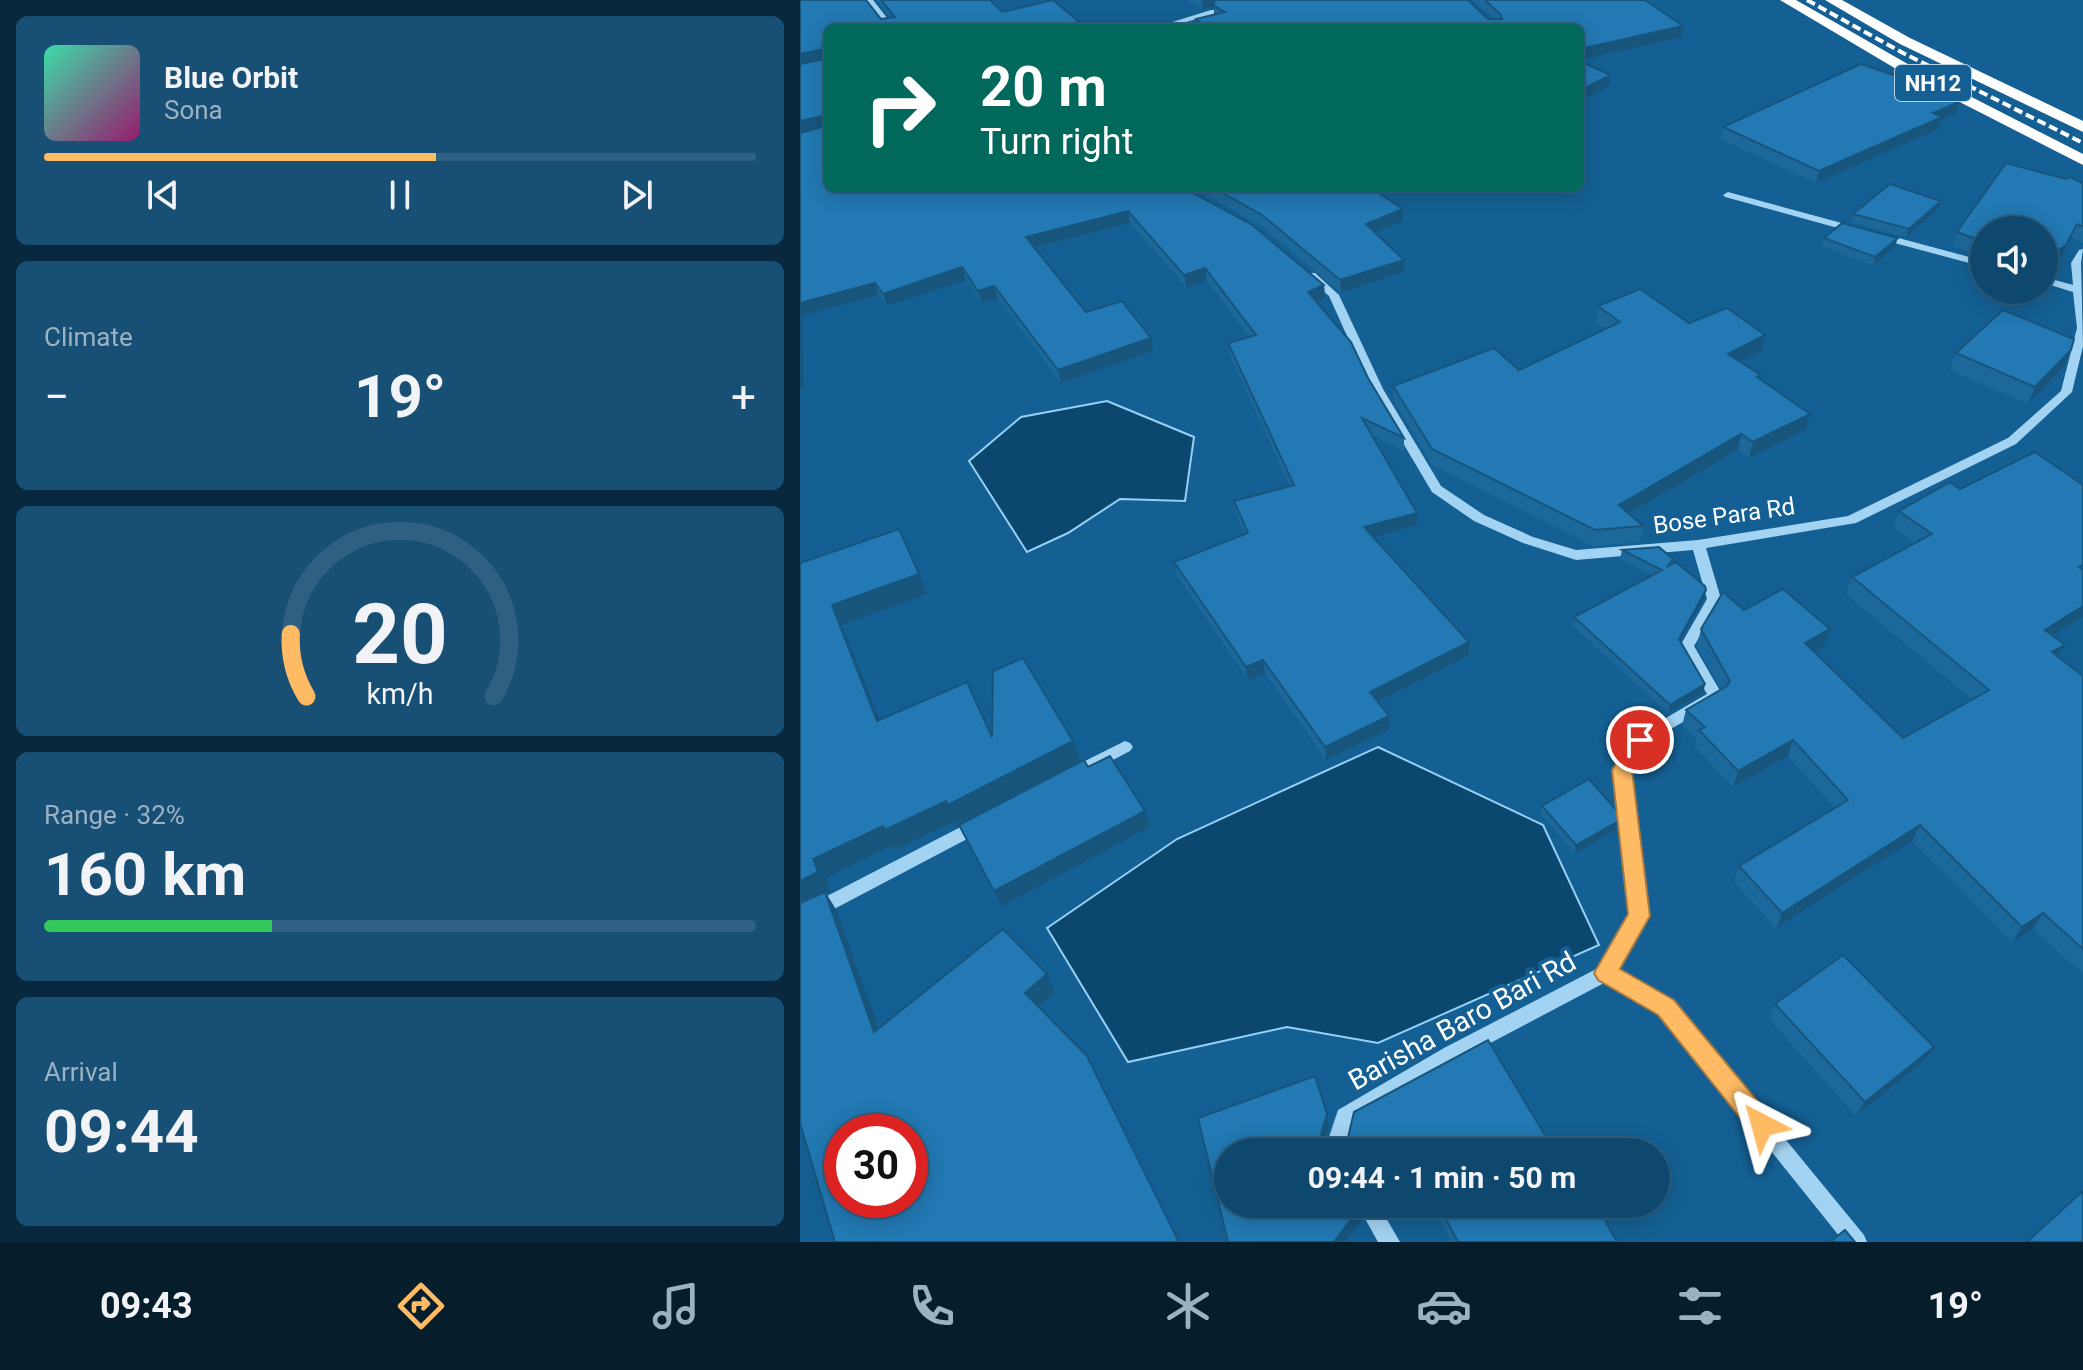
<!DOCTYPE html>
<meta charset="utf-8">
<style>
body{margin:0;font-family:Roboto,sans-serif;background:#184f74;color:#f1f3f6;height:100vh;display:flex;flex-direction:column;font-size:30px;white-space:nowrap}
*{box-sizing:border-box;margin:0}
p{font-size:26px;color:#9bb2c3}
.icon{flex:none;width:44px;height:44px;fill:none;stroke:currentColor;stroke-width:2;stroke-linecap:round;stroke-linejoin:round}
.map{position:relative;flex:1;overflow:hidden}
.details{display:flex;flex-direction:column;gap:16px;padding:16px;background:#08283d;width:800px}
.details>*{flex:none}
.top-card{position:absolute;left:24px;top:24px;width:760px;height:168px;border-radius:12px;box-shadow:0 4px 20px #0003,0 0 0 2px #2f6082;background:#00695c;color:#fff;overflow:hidden}
.fabs{position:absolute;left:1170px;top:216px;display:grid;gap:16px}
.fabs a{display:grid;place-items:center;width:88px;height:88px;border-radius:50%;background:#0f486f;box-shadow:0 4px 20px #0003,0 0 0 2px #2f6082;font-size:40px}
.speed{position:absolute;left:24px;top:1114px;display:flex;gap:16px;font-size:40px;font-weight:700;text-align:center}
.speed>*{display:grid;place-content:center;width:104px;height:104px;border-radius:50%;background:#0f486f;box-shadow:0 4px 20px #0003,0 0 0 2px #2f6082;line-height:1}
.speed .limit{border:12px solid #d22;background:#fff;color:#111}
.pin{position:absolute;display:grid;place-items:center;width:68px;height:68px;color:#fff;margin:-34px;border:4px solid #fff;border-radius:50%;box-shadow:0 2px 8px #0007}
.me{position:absolute;width:88px;margin:-44px;rotate:321deg;stroke-linejoin:round;filter:drop-shadow(0 0 6px #0008)}
.turn{display:flex;align-items:center;gap:28px;height:168px;padding:0 24px;font-size:36px}
.turn .icon{width:104px;height:104px;stroke-width:2.5}
.turn b{display:block;font-size:56px;line-height:68px}
.big{font-size:60px;font-weight:700;line-height:1.1}
.details .widget{flex:1;display:flex;flex-direction:column;justify-content:center;gap:12px;min-width:0;padding:0 28px;border-radius:12px;background:#184f74}
.details .dial{align-items:center;gap:0}
.dial svg{height:208px;overflow:visible;fill:none;stroke:#2f6082;stroke-width:7;stroke-linecap:round;text-anchor:middle}
.dial text{fill:#f1f3f6;stroke:none}
.song{display:flex;align-items:center;gap:24px}
.cover{width:96px;height:96px;border-radius:12px;background:linear-gradient(135deg,hsl(160 70% 55%),hsl(320 70% 35%))}
.played{height:8px;border-radius:4px;background:linear-gradient(90deg,#ffba64 55%,#2f6082 55%)}
.keys{display:flex;justify-content:space-around;direction:ltr}
.heat{display:flex;justify-content:space-between;align-items:center;font-size:44px;direction:ltr}
.charge{height:12px;border-radius:6px;background:linear-gradient(90deg,#34c759 32%,#2f6082 0)}
.trip{position:absolute;left:414px;top:1138px;width:456px;height:80px;border-radius:40px;background:#0f486f;box-shadow:0 4px 20px #0003,0 0 0 2px #2f6082;font-weight:700;line-height:80px;text-align:center}
.tab-bar{display:flex;height:128px;justify-content:space-around;align-items:center;background:#061d2c;color:#9bb2c3}
.tab-bar .icon{width:56px;height:56px}
.tab-bar .on{color:#ffba64}
.tab-bar b{font-size:36px;color:#f1f3f6}
main{display:flex;flex:1;min-height:0}
.map>svg:first-child{display:block}
.water{fill:#0c4770;stroke:#95d0f5;stroke-width:2}
.lines{fill:none;stroke-linecap:round;stroke-linejoin:round}
.minor{fill:#a3d3f2;fill-rule:evenodd}
.highway{fill:#fff;fill-rule:evenodd}
.rail{stroke:#fff;stroke-width:4;stroke-dasharray:9 4;stroke-linecap:butt}
.wall{fill:#1d689a}
.shaded-wall{fill:#18557d}
.building{fill:#2279b3;stroke:#18557d;stroke-width:2;fill-rule:evenodd}
.route{fill:#ffba64;stroke:#a67941;stroke-width:2}
.labels{text-anchor:middle;dominant-baseline:central;stroke-width:8;stroke-linejoin:round;paint-order:stroke}
.shield{fill:#146094;stroke:#b8cfdf;stroke-width:2}
.shield-label{font-size:22px;font-weight:bold;fill:#fff}
.street-label{font-size:24px;fill:#fff;stroke:#146094}
.near-street-label{font-size:28px;fill:#fff;stroke:#146094}
</style>
<main>
<section class="details">
<div class="widget">
<div class="song"><i class="cover"></i><div><b>Blue Orbit</b><p>Sona</p></div></div>
<div class="played"></div>
<div class="keys"><svg class="icon" aria-label="previous" viewBox="0 0 24 24"><path d="M18 5L8 12l10 7zM5 5v14"/></svg><svg class="icon" aria-label="pause" viewBox="0 0 24 24"><path d="M8 5v14M16 5v14"/></svg><svg class="icon" aria-label="next" viewBox="0 0 24 24"><path d="M6 5l10 7-10 7zM19 5v14"/></svg></div>
</div>
<div class="widget"><p>Climate</p>
<div class="heat"><a>−</a><b class="big">19°</b><a>+</a></div>
</div>
<div class="widget dial"><svg viewBox="0 0 100 80">
<path d="M14 69A42 42 0 1 1 86 69"/>
<path d="M14 69A42 42 0 0 1 8 45" stroke="#ffba64"/>
<text x="50" y="56" font-size="32" font-weight="700">20</text>
<text x="50" y="72" font-size="11">km/h</text>
</svg></div>
<div class="widget"><p>Range · 32%</p><b class="big">160 km</b><div class="charge"></div></div>
<div class="widget"><p>Arrival</p><b class="big">09:44</b></div>
</section>
<div class="map">
<svg width="1283" height="1242" viewBox="0 0 1283 1242">
<rect width="100%" height="100%" fill="#146094"/>
<!-- water -->
<path class="water" d="M307,401L394,437L385,501L320,499L268,533L227,552L169,461L221,417Z
M578,747L743,825L799,945L578,1043L487,1027L328,1062L247,928L377,839Z"/>
<g class="lines">
<!-- minor -->
<path class="minor" d="M65,0H73L95,28H87Z
M411,10H414V14L365,28H353Z
M928,192L1060,228L1061,230L1056,233L925,197L923,195Z
M1080,233L1184,261V267L1076,238L1075,236Z
M1283,249L1281,263L1283,346L1272,392L1216,444L1056,523L906,548L921,599L894,646L923,696L921,700L845,744L830,771L848,916L817,970L872,1001L1064,1235L1067,1242H1044L860,1013L806,982L658,1060L553,1123L546,1145L549,1152H529L526,1146L538,1110L644,1048L800,967L830,915L814,770L835,736L907,694L880,646L907,599L893,550L776,560L723,543L674,521L632,492L571,389L529,296L507,277V273H515L539,295L583,389L641,486L684,515L733,537L776,550L898,540L1048,516L1208,438L1261,391L1277,328L1273,292L1244,283V277L1273,285L1271,263L1279,250Z
M325,741L330,743L333,747L330,751L279,778L273,780L267,778L265,774L267,770Z
M180,817L186,819L188,824L186,829L0,927V910Z
M557,1204H578L600,1242H578Z"/>
<!-- highway -->
<path class="highway" d="M980,0H996L1113,67L1283,154V165L1103,73Z
M1025,0H1042L1110,38L1283,121V132L1100,44Z"/>
<!-- rail -->
<path class="rail" d="M1007,0L1103,53L1283,143
M1168,72L1283,129"/>
</g>
<!-- wall -->
<path class="wall" d="M0,0L81,19L90,18L77,0H190L202,12L286,28H28V188H387L524,285L525,298L516,302L568,378L604,438V451L572,435L617,513V525L573,537L669,655L578,701L590,729L526,760L465,673L448,680L377,575L374,562L445,534L436,514L434,501L490,486L430,356L428,343L449,337L407,281L386,287L330,223L235,248L286,312L351,338L353,351L261,383L198,298L182,303L166,280L87,306L79,295L2,316L4,387L0,388Z
M386,0H668L688,19H694L672,0H845L883,26L882,37L780,28H397L396,19L415,15L414,8L403,9Z
M1159,102L1155,114L1141,120L1139,129L1016,183L921,139L923,127Z
M1283,183V243L1271,237L1261,258L1244,230H1184V257L1153,246L1157,232Z
M395,188H571L603,221L575,233L604,272L541,293L463,227Z
M1141,201L1138,209L1106,237L1051,222L1053,214Z
M1024,238L1095,246L1073,266L1022,246Z
M798,306L889,323L962,351L940,362L960,380L1010,414L1006,430L949,458L938,450L829,514L843,526L840,542L793,546L632,465L594,401L593,386L719,370L806,329L796,322Z
M1156,353L1264,367L1228,404L1150,370Z
M1150,482L1253,636L1258,656L1283,676V974L1233,929L1212,942L1112,841L976,928L934,882L939,866L1035,808L988,756L933,787L895,747L897,740L882,726L886,710L921,689L897,646L901,629L944,610L1024,646L1014,652L1103,738L1172,699L1046,594L1052,577L1115,543L1093,528L1099,511Z
M822,550L873,559L872,565L904,599L881,641L905,684L903,693L868,713L773,626L774,617L852,575L820,559Z
M742,806L819,821L817,829L775,854L741,814Z
M975,1004L1124,1061L1056,1116L969,1019Z
M632,1204H796L817,1242H652Z"/>
<!-- shaded-wall -->
<path class="shaded-wall" d="M401,0H415L414,8L403,9Z
M883,26L882,37L780,60V49Z
M28,45V60L0,66V54Z
M810,75L809,86L780,102V91Z
M1159,102L1155,114L1141,120L1139,129L1016,183L1019,171L1133,113Z
M23,116L27,127L0,134V121Z
M1141,201L1138,209L1106,237L1109,229Z
M603,209V221L567,236L566,224Z
M328,211L330,223L229,249L226,237Z
M1277,224L1261,258L1244,270V260Z
M1098,238L1095,246L1073,266L1075,257Z
M604,260V272L541,293L540,280Z
M162,267L166,280L87,306L83,294Z
M405,268L407,281L386,287L384,275Z
M75,283L79,295L2,316L4,387L0,388V303Z
M524,285L525,298L509,305L508,292Z
M194,286L198,298L182,303L178,291Z
M965,335L962,351L924,370L928,354Z
M351,338L353,351L261,383L258,370Z
M1271,350L1264,367L1228,404L1235,387Z
M1010,414L1006,430L949,458L953,442Z
M941,434L938,450L816,521L819,505Z
M617,513V525L565,540L564,527Z
M119,574L127,594L42,625L88,741L77,721L32,605Z
M906,590L904,599L877,647L879,639Z
M1283,606V617L1236,646L1245,630Z
M1030,629L1024,646L999,660L1005,643Z
M669,642V655L571,705L570,692Z
M1265,645L1256,661L1252,652Z
M463,660L465,673L448,680L446,667Z
M905,684L903,693L868,713L870,705Z
M589,716L590,729L526,760L525,747Z
M993,740L988,756L933,787L938,771Z
M273,741L280,761L158,825L148,805Z
M146,801L156,821L96,849L93,845L26,878L30,891L26,893L37,911L86,1049L74,1032L0,907V881L13,859L83,826Z
M345,811L350,827L202,906L194,891Z
M819,821L817,829L775,854L776,845Z
M1120,825L1112,841L976,928L982,913Z
M1243,913L1233,929L1212,942L1222,927Z
M247,974L255,992L234,1010L225,993Z
M1134,1047L1124,1061L1056,1116L1065,1102Z
M527,1114L529,1127L523,1147L521,1134Z
M560,1207L562,1219L545,1242H534Z"/>
<!-- building -->
<path class="building" d="M0,0H66L81,19L95,17L81,0H190L202,12L253,0L286,28H140L136,25L120,28H28V45L22,46L24,49L0,54Z
M414,0H668L688,19H702L701,15L685,0H845L883,26L780,49V28H401L405,27L396,19L425,12L414,6Z
M27,54L28,188H387L393,193L451,224L524,285L508,292L551,342L568,378L604,438L562,418L617,513L564,527L669,642L570,692L589,716L525,747L463,660L446,667L374,562L448,533L434,501L494,485L428,343L456,335L405,268L384,275L328,211L226,237L286,312L322,301L351,338L258,370L194,286L178,291L162,267L83,294L75,283L0,303V133L26,126L27,118L23,116L0,121V64L25,59Z
M780,61L810,75L780,91Z
M1061,64L1106,79L1159,102L1133,113L1142,117L1019,171L923,127Z
M1206,163L1266,179L1270,177L1283,183V227L1277,224L1266,245L1244,260V230H1184V242L1157,232Z
M1090,184L1141,201L1109,229L1053,214Z
M414,188H571L603,209L566,224L604,260L540,280L462,215Z
M1042,223L1098,238L1075,257L1024,238Z
M840,289L889,323L927,308L965,335L928,354L961,375L957,377L1010,414L953,442L941,434L819,505L843,526L795,530L632,449L593,386L694,348L719,370L820,322L798,306Z
M1203,310L1274,339L1271,350L1235,387L1156,353Z
M1235,452L1283,485V565L1279,567L1283,570V606L1245,630L1265,645L1252,652L1283,676V949L1243,913L1222,927L1120,825L982,913L939,866L1048,800L993,740L938,771L899,730L905,727L886,710L927,686L930,681L901,629L923,592L944,610L983,589L1030,629L1005,643L1103,738L1189,690L1052,577L1132,534L1099,511L1150,482L1160,489Z
M99,529L119,574L32,605L77,721L167,682L192,737L193,671L223,658L273,741L148,805L146,801L85,830L83,826L13,859L18,872L0,881V563Z
M859,547L873,559L867,567L876,562L905,586L906,590L879,639L905,684L870,705L774,617L862,570L822,550Z
M310,756L345,811L194,891L159,825L284,760L288,767Z
M789,779L818,812L819,821L776,845L742,806Z
M25,892L74,1032L203,929L247,974L225,993L287,1056L379,1242H35L0,1123V903ZM42,1132H110V1200H42Z
M1043,955L1134,1047L1065,1102L975,1004Z
M688,1040L755,1152H611L608,1146L603,1152H428V1204H559L560,1207L534,1242H428L398,1118L515,1076L527,1114L521,1134L527,1142H547L554,1112Z
M1283,1191V1242H1227Z
M638,1204H796L817,1242H658Z
M1045,1230L1055,1242H1030Z"/>
<!-- route -->
<path class="route" d="M840,732L847,734L850,740L832,770L850,916L820,969L874,1000L970,1116L974,1125L970,1134L962,1137L953,1134L858,1015L798,980L794,973L828,914L812,770L833,734Z"/>
<g class="labels">
<!-- shield labels -->
<rect class="shield" x="1095" y="65" width="76" height="36" rx="6"/>
<g class="shield-label">
<text x="1133" y="83">NH12</text>
</g>
<!-- street labels -->
<g class="street-label">
<text transform="translate(924 516) rotate(-8)">Bose Para Rd</text>
</g>
<!-- near-street labels -->
<g class="near-street-label">
<text transform="translate(662 1021) rotate(-29)">Barisha Baro Bari Rd</text>
</g>
</g>
</svg>
<div class="fabs">
<a><svg class="icon" aria-label="sound" viewBox="0 0 24 24"><path d="M4 9h4l5-4v14l-5-4H4zM17 9q2 3 0 6"/></svg></a>
</div>
<div class="speed"><div class="limit">30</div></div>
<div class="pin" style="left:840px;top:740px;background:#d93025"><svg class="icon" aria-label="arrive" viewBox="0 0 24 24"><path d="M6 21V4h12l-3 4 3 4H6"/></svg></div>
<svg class="me" style="left:962px;top:1125px" viewBox="-20 -20 40 40"><path d="M0-17L14 15 0 8-14 15z" fill="#ffba64" stroke="#fff" stroke-width="4"/></svg>
<div class="trip">09:44 · 1 min · 50 m</div>
<div class="top-card">
<div class="turn"><svg class="icon" aria-label="right" viewBox="0 0 24 24"><path d="M7 20v-9h11M14 6l5 5-5 5"/></svg><div><b>20 m</b>Turn right</div></div>
</div>
</div>
</main>
<nav class="tab-bar">
<b>09:43</b>
<svg class="icon on" aria-label="directions" viewBox="0 0 24 24"><path d="M12 3l9 9-9 9-9-9zM9 14v-3h6M13 9l2 2-2 2"/></svg>
<svg class="icon" aria-label="music" viewBox="0 0 24 24"><path d="M9 18V5l10-2v13"/><circle cx="6" cy="18" r="3"/><circle cx="16" cy="16" r="3"/></svg>
<svg class="icon" aria-label="phone" viewBox="0 0 24 24"><path d="M5 4h4l2 5-3 2q2 4 5 5l2-3 5 2v4C11 20 4 13 5 4z"/></svg>
<svg class="icon" aria-label="climate" viewBox="0 0 24 24"><path d="M12 3v18M4 7l16 10M4 17L20 7"/></svg>
<svg class="icon" aria-label="car" viewBox="0 0 24 24"><path d="M5 17H2v-5l4-1 3-4h7l3 4 3 1v5h-3M9 17h6M6 11h13"/><circle cx="7" cy="17" r="2"/><circle cx="17" cy="17" r="2"/></svg>
<svg class="icon" aria-label="filters" viewBox="0 0 24 24"><path d="M4 7h16M4 17h16"/><circle cx="9" cy="7" r="2"/><circle cx="15" cy="17" r="2"/></svg>
<b>19°</b>
</nav>
